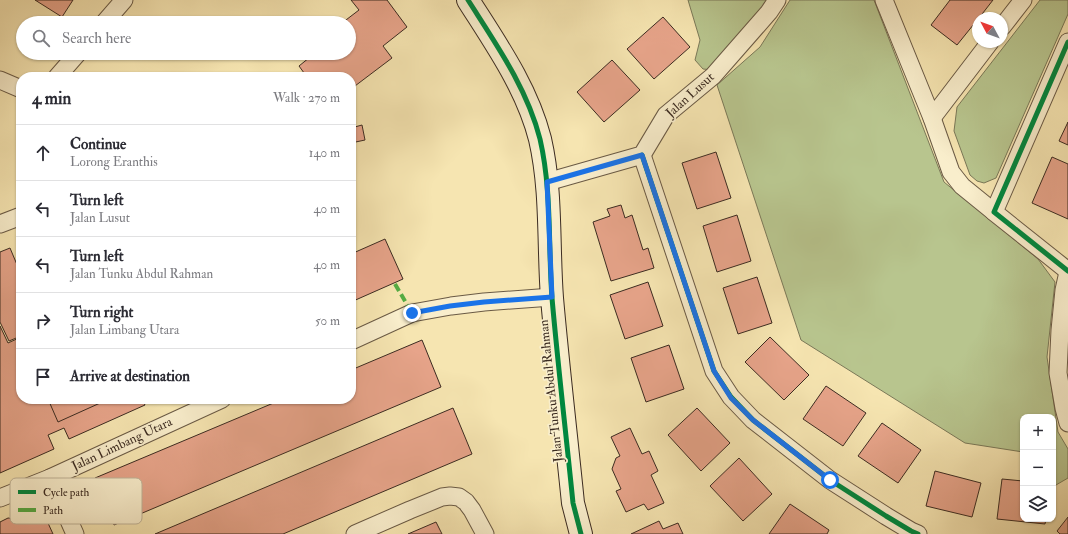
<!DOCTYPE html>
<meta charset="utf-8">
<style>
body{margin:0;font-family:"IM FELL Double Pica",serif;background:#f2f2f3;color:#2b2b33}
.controls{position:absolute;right:12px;bottom:12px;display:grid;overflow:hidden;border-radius:8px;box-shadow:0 1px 3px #0004}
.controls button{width:36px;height:36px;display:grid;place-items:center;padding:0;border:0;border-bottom:1px solid #e1e1e2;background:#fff;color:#2b2b33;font:20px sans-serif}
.compass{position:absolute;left:972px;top:12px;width:36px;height:36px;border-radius:50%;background:#fff;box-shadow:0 1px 3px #0004;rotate:311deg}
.stop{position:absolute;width:12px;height:12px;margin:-9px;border:3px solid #1a73e8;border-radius:50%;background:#fff}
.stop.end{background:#1a73e8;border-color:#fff;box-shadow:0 1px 4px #0008}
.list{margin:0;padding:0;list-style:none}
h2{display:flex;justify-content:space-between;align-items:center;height:52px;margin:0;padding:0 16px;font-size:17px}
h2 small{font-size:13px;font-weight:400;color:#7c7c81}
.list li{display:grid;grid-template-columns:26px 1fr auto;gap:12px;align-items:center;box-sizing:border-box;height:56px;padding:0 16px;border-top:1px solid #e1e1e2}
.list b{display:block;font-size:15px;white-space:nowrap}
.list p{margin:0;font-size:13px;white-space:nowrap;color:#7c7c81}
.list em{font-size:13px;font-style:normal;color:#7c7c81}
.icon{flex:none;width:22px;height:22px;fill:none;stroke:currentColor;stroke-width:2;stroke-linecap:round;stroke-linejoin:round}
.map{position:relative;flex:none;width:1068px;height:534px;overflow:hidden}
.search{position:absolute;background:#fff;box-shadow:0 1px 3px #0004;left:16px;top:16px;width:340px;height:44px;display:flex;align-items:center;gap:10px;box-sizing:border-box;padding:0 14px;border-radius:22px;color:#7c7c81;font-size:15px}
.panel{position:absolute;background:#fff;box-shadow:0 1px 3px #0004;left:16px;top:72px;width:340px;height:332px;border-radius:16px}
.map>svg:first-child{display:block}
.green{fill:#b8c58e;stroke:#7a7858}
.building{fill:#e7a48a;stroke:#3b2b21}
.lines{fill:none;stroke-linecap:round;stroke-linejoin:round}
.street-casing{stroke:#6a5a45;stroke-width:19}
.secondary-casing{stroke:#3b2b21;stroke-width:24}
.street{stroke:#f9eecc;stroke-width:17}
.secondary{stroke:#f9eecc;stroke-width:22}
.quiet{stroke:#55ab43;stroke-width:4;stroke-dasharray:8 4;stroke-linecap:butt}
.cycleway-casing{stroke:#f9eecc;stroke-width:8}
.cycleway{stroke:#00873e;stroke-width:5}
.route{stroke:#1a73e8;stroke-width:5}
.labels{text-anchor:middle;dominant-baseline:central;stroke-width:3.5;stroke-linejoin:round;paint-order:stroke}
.street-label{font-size:13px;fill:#3b2b21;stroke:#f9eecc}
.key{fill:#f9eecc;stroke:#c0b499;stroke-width:1}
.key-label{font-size:11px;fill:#3b2b21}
</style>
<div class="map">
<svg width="1068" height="534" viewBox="0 0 1068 534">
<rect width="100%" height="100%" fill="#f6e5b1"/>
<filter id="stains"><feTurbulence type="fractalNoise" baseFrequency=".005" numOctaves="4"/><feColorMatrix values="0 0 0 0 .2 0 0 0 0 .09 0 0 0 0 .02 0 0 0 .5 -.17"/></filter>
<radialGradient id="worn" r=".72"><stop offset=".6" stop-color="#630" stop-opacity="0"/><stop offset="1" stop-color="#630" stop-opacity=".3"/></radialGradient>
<g class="green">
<path d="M688,0H768L713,70L703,69L695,60L700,40Z"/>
<path d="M790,0H874L944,182L1038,259L1055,282L1047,357L1058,432L1068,449V478L1056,485L1053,482V417H1023V452L965,443L801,340L717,85L760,47Z"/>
<path d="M1040,0H1068V14L996,178L984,183L977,181L970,175L954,131L957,107Z"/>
</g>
<g class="building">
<path d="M35,0H73L62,17Z"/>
<path d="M351,0H387L407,27L383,46L392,58L351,89V77H307L299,66L315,53H349V23H342L359,10Z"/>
<path d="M950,0H993L979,18H978V19L957,45L931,25Z"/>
<path d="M663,17L690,47L654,79L627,49Z"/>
<path d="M612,60L640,90L604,122L577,92Z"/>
<path d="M1068,122V145L1059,141Z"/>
<path d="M362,125L365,140L351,143V128Z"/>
<path d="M716,152L731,198L697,209L682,163Z"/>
<path d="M1052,157L1068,164V219L1032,203Z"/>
<path d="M621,205L625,218L632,215L643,250L648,248L654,268L611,281L593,222L610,216L607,209Z"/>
<path d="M737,215L751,261L717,272L703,226Z"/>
<path d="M385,239L403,279L351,302V254Z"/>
<path d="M10,248L18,267L21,266V336L9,341L0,322V252Z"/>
<path d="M757,277L772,323L738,334L723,288Z"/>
<path d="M648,282L663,326L625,339L610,295Z"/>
<path d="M0,326L8,343L21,337V399H142L145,405L69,439L64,428L48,435L54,449L0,473Z"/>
<path d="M770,337L809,375L784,400L745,362Z"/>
<path d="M422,340L441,387L114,525L95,478L283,399H351V370Z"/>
<path d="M669,345L684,389L646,402L631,358Z"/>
<path d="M826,386L866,413L843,446L803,419Z"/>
<path d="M48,399H109L58,422Z"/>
<path d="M453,408L472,454L283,534H155Z"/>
<path d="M697,408L730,443L701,471L668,435Z"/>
<path d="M882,423L921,450L898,483L858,456Z"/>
<path d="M630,428L642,454L649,451L658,471L651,475L664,503L648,510L644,504L626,512L616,491L621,489L612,469L616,458L620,456L611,437Z"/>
<path d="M739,458L772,494L743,521L710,486Z"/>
<path d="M935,471L981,483L972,517L926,506Z"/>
<path d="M1002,479L1023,481V519H1046L1045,524L997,519Z"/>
<path d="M790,504L829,530L827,534H769Z"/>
<path d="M1068,517V534H1060L1057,531Z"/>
<path d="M8,518L48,523L53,534H0V522Z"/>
<path d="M659,521L663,529L678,523L683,534H631Z"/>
<path d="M436,522L442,534H408Z"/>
</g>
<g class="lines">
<g class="street-casing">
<g id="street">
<path d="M884,0L932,118L990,42"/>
<path d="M104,23L124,0"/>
<path d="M1002,27L1023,0"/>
<path d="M57,77L78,53"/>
<path d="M0,80L21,89"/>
<path d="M932,118L951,172L962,186L994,212"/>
<path d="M642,155L714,371L731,397L753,420L830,480L886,516L911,531L918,534"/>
<path d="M547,182L642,155L666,115L713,76L769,12L777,0"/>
<path d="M0,224L21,216"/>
<path d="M1068,271L994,212L1068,42"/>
<path d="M1068,272L1064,290L1060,330L1058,373L1064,408L1068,423"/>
<path d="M351,341L412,313L451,306L484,302L552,297"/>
<path d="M50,478L75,534"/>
<path d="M0,498L50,478L222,399"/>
<path d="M355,534L410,510L442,497L450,496L459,497L466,502L472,510L485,534"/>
</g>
</g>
<g class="secondary-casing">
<path id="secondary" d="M468,0C496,44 527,88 540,139C552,191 548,245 552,298C558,366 566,434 573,503L581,534"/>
</g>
<use href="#street" class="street"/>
<use href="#secondary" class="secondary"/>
<path class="quiet" d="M395,284L412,313"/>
<g class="cycleway-casing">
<g id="cycleway">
<path d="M468,0C496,44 527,88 540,139C552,191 548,245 552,298C558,366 566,434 573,503L581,534"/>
<path d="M642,155L714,371L731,397L753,420L830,480L886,516L911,531L918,534"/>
<path d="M1068,271L994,212L1068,42"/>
</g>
</g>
<use href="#cycleway" class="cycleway"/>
</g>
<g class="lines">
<path class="route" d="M412,313L450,306L484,302L552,297L547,182L642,155L714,371L731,398L753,420L830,480"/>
</g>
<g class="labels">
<g class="street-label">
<text transform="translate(690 95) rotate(-42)">Jalan Lusut</text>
<text transform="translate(551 391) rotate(-96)">Jalan Tunku Abdul Rahman</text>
<text transform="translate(122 444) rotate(-25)">Jalan Limbang Utara</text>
</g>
</g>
<rect x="10" y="478" width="132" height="46" rx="6" class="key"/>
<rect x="18" y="490" width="18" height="4" fill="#00873e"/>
<rect x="18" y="508" width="18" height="4" fill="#55ab43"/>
<g class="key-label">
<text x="43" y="496">Cycle path</text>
<text x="43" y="514">Path</text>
</g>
<rect width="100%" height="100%" filter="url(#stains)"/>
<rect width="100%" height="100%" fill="url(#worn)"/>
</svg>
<div class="controls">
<button>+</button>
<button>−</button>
<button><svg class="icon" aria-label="layers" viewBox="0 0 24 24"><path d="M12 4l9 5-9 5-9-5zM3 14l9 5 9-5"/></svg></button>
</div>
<svg class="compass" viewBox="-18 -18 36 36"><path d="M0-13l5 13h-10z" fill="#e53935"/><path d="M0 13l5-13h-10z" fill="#7c7c81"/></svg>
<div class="stop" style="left:830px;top:480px"></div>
<div class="stop end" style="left:412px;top:313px"></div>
<div class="search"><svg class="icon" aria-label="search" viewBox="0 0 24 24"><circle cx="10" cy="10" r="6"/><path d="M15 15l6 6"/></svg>Search here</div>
<section class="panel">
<h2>4 min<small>Walk · 270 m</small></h2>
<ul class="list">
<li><svg class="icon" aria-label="ahead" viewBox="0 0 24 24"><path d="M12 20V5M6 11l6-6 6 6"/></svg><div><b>Continue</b><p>Lorong Eranthis</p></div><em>140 m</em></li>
<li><svg class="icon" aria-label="left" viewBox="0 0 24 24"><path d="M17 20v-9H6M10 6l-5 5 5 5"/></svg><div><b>Turn left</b><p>Jalan Lusut</p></div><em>40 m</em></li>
<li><svg class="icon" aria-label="left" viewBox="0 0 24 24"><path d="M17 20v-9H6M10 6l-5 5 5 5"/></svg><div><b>Turn left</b><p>Jalan Tunku Abdul Rahman</p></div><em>40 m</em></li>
<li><svg class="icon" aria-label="right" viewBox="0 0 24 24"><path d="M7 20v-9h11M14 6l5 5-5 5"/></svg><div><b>Turn right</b><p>Jalan Limbang Utara</p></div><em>50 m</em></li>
<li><svg class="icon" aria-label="arrive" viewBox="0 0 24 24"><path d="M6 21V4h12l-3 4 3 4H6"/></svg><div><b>Arrive at destination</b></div></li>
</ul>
</section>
</div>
